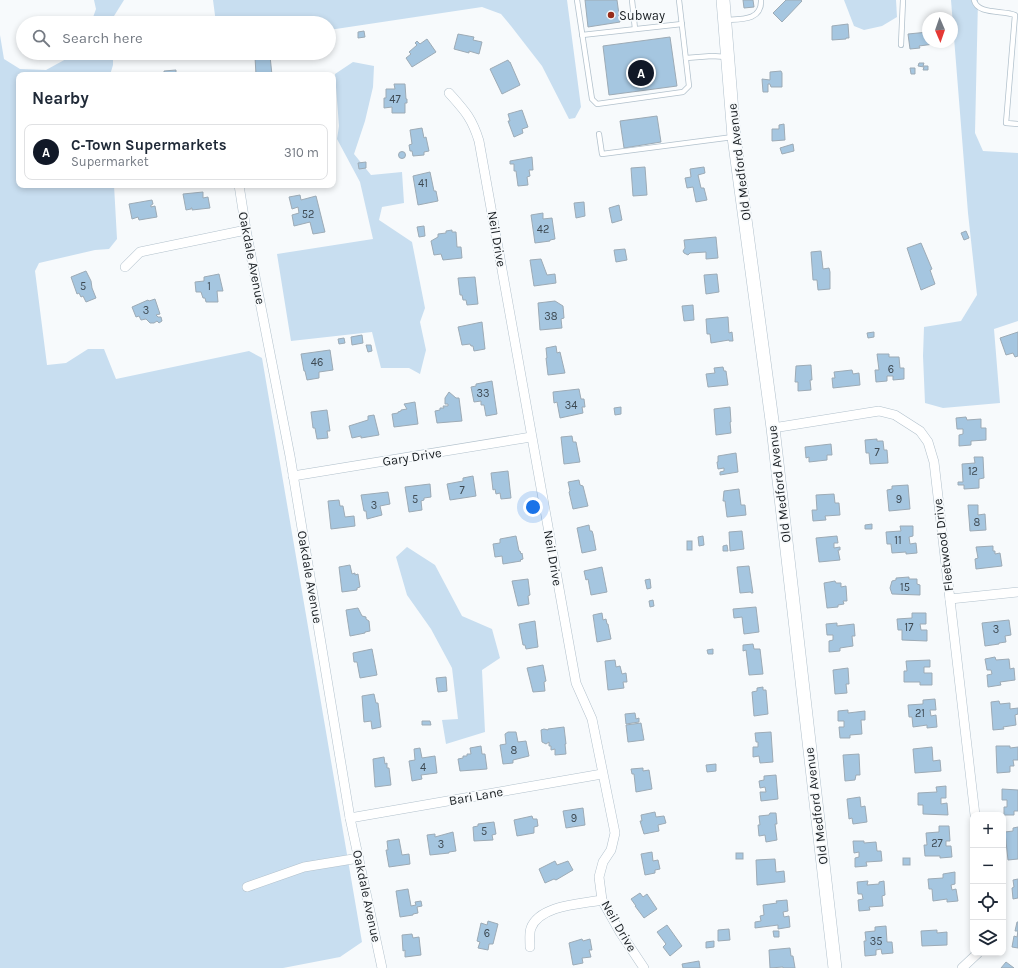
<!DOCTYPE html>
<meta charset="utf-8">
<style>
body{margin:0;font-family:Karla,sans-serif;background:#f2f2f3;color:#1f2937}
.controls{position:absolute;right:12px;bottom:12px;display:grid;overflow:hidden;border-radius:8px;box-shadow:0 2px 6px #0003}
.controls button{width:36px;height:36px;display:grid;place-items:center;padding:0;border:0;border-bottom:1px solid #e0e1e3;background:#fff;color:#1f2937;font:20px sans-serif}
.compass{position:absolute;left:922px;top:12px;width:36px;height:36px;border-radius:50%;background:#fff;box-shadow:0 2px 6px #0003;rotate:178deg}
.you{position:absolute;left:533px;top:507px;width:14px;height:14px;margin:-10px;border:3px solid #fff;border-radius:50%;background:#1a73e8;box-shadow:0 0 0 6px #1a73e833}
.badge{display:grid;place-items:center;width:26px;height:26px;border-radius:50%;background:#111827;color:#fff;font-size:13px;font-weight:700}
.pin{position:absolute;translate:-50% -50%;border:2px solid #fff;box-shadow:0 1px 4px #0006}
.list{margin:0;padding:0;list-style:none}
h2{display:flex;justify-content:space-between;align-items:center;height:52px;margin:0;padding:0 16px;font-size:17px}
h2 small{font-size:13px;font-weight:400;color:#747a83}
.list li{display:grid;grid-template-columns:26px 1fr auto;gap:12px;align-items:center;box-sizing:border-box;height:56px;margin:0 8px 8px;padding:0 8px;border:1px solid #e0e1e3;border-radius:8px}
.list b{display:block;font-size:15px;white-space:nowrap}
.list p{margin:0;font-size:13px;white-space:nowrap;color:#747a83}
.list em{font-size:13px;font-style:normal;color:#747a83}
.icon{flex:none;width:22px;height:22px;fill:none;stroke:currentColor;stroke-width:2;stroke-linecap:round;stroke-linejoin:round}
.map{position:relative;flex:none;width:1018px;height:968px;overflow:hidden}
.search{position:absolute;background:#fff;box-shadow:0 2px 6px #0003;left:16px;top:16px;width:320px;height:44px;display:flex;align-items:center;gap:10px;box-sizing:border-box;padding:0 14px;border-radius:22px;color:#747a83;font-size:15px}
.panel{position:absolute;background:#fff;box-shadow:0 2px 6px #0003;left:16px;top:72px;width:320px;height:116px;border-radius:8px}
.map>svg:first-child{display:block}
.green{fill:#c8def0}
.building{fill:#a5c6e0;stroke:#9dabb6}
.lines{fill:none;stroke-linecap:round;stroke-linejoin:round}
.lane-casing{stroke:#b2c1cc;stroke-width:6}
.street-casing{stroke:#b2c1cc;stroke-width:10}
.secondary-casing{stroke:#b2c1cc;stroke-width:14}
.lane{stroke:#fff;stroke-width:4.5}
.street{stroke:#fff;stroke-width:9}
.secondary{stroke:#fff;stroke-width:13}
.poi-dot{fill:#972d1b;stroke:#f7fafc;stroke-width:1.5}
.labels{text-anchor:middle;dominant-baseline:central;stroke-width:3.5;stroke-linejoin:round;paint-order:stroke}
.number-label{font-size:11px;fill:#3d4952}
.poi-label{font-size:13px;fill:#1a1f23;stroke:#f7fafc;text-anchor:start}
.street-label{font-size:13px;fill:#1a1f23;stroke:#f7fafc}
</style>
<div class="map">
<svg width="1018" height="968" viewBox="0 0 1018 968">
<rect width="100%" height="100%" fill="#f7fafc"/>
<g class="green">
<path d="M94,0H124L114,16V23H91L96,9Z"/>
<path d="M213,0H567L581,107L575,118L569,119L542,66L511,26L501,14L482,7L329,30V23H216Z"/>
<path d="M844,0H896L897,17L882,26L864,30L854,26Z"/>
<path d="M951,0H978L975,133L983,151L1018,153V321L994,329L1000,403L943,408L925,403L923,356L924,327L961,321L977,295L968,213Z"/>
<path d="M0,35L4,59L20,69L46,70L77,53H113V65L110,75H19V185H114L117,239L109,249L95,250L39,263L35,271L47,365L66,363L88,349H104L116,379L249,351L262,358L362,942L340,957L283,968H0Z"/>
<path d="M353,62L374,66L373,87L365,121L354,154L371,175L402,172L404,203L382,207L379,220L412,242L425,308L420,322L426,350L420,374L409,368H381L372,332L291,341L277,254L373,239L360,182L337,139L339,126L335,74Z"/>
<path d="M407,547L435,565L462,616L492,629L500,658L482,670L485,732L446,744L442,720L458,719L452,668L431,629L407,595L396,557Z"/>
</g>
<g class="building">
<path d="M585,0H617L620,22L588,27Z"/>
<path d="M743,0H753L754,7L744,8Z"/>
<path d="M786,0H801L802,1L782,22L773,13Z"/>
<path d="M848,24L849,38H846V39L832,40V26Z"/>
<path d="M364,31L365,37L358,38V32Z"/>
<path d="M928,32V42H934V44L919,46L920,48L910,49L908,34Z"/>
<path d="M458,34L474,37L473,40L482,42L479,54L469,51V53L454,49Z"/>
<path d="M670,37L677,86L609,95L603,46Z"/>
<path d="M427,39L436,52L412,67L406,58L411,54L409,52L417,45L415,43L417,41L420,44Z"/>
<path d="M270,56L272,75H256L255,57Z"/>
<path d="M508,60L509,62H510L520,85L502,94L490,69Z"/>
<path d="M919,63H924L923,66H928V70H923L924,67L918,66Z"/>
<path d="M910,68H915V74H911Z"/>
<path d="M176,70V75H164V71Z"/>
<path d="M781,71L782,73V87H771L770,84H768V92H763L762,79L770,80V72Z"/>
<path d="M394,84H405L406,99H407V103H405V113H392V107L384,108V98H386V89H395Z"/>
<path d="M522,110L528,127L522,129L523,133L514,137L508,121H510L508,114Z"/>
<path d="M657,116L661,142L624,148L620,121Z"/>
<path d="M784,124L785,140L772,141V129H779V125Z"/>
<path d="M422,128L424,138L426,137L429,151L424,152V155L413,156L412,151H410L409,145L412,144L410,130Z"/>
<path d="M793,144L794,151L782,154L780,148Z"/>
<circle cx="402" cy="155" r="3.5"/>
<path d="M532,157L533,170H529L530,176L527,177L528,185L518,186L516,171H514V164H510V161Z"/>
<path d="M366,162V168L359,169L358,163Z"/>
<path d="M645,167L647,195L633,196L631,168Z"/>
<path d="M704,167L705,173L698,175L701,188H704L707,200L696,202L693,187L687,188L685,178L691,177L690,169Z"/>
<path d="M430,172L434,191H436L438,201L418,205L413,176Z"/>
<path d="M203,192V198L208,197L210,208L192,210V208H191V209L186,210L183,194Z"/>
<path d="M300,195L301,200L316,196L325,232L313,234L310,222L294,226L292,215L299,213L298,207L292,209L289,197Z"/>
<path d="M152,200L153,204L151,205V207L155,206L157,217L139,220L138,217L132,219L129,204Z"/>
<path d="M584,202L585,216L576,218L574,203Z"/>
<path d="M619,205L622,220L612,223L609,208Z"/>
<path d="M543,213V219L552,218L555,239L550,240V241L535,243L531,215Z"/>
<path d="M424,226L425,236L419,237L417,227Z"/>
<path d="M452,230V232H456L457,247H461L462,258L443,260L441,254L434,255L431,241L438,237V234L446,233V231Z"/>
<path d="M966,231L969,238L964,240L961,233Z"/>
<path d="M716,237L718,258L706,259V252L690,253L688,255L684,253L683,251L685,248L684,240Z"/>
<path d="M921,243L932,269L930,270L935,284L921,290L907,248Z"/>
<path d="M625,249L627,260L616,262L614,250Z"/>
<path d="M821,251L823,269L829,268L830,272V289L818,290L817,280H813L811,252Z"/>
<path d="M541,259L547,275L555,274L556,283L534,286L530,260Z"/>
<path d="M86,271L91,281L92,288L96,298L86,302L83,296L81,297L79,293L77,294L71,277Z"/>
<path d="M219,274L223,291H217L218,302H206L205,298H203L201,292H196L195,282L204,281V277Z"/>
<path d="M717,274L719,292L706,294L704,275Z"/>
<path d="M475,277L478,304L467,305L466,300H463L462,295H460L458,278Z"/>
<path d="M155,299L160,314L156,315L158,317H161L162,321L159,323L157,321L154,323H150L146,319L141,320L139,316L136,317L132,307L148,300L149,301Z"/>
<path d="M555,301L563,306L564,318L561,319L562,328L540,330L538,303Z"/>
<path d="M693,305L694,320L684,321L682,306Z"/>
<path d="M728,317L729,333L732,332L733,341H729V340L711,343L710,334H707L706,319Z"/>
<path d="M482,322L485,349L474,351L473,346H471L470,344L462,345L458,327Z"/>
<path d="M874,332V337L868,338L867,333Z"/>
<path d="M1018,332V356L1015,357L1013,353L1006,355L1000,338Z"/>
<path d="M362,335L363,343L352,345L351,337Z"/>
<path d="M344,338L345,343L339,344L338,339Z"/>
<path d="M366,345H371L372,351L368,352Z"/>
<path d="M556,346L557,353L560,352L565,373L548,375L546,358H547L546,348Z"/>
<path d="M330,350L333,370L319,372V378L307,380L305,371H304L301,354Z"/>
<path d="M877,354H889V357H899L900,368H904V379L893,380V376H887V381L876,382L875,370H879Z"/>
<path d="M811,365L812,380H810L811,390L798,391V382H795L796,366Z"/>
<path d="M723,367L724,371H726L728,385L708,387L706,374L715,373L714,368Z"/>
<path d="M852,370L853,374L859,373L860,385L833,388L832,378H835L834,372Z"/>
<path d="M492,381L497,414L486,416L484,405H481V401L474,402L471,387L476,386V384Z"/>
<path d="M579,389L581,399H584L585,407H582L583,413L560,418L557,402L554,403L553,392Z"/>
<path d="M449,392L456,398H459L462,421L437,423L435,411L440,410V408H444L443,406H448V404H445V398Z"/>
<path d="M415,402L418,424L394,427L392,414L398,413V412L401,411V410L407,409L404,404Z"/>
<path d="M621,407V414L615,415L614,408Z"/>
<path d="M730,407L731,422H730L731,433L716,435L714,409Z"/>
<path d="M327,410L330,431H327L328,438L317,439L315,428H313L311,412Z"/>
<path d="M374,415L379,435L361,438V436L352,438L349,426L368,420V416Z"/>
<path d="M966,417L967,420L981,419V428H986V440L971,441V445L959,446V435L963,434V429H957L956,418Z"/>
<path d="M572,436L573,442H576L580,462L564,464L561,437Z"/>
<path d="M877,439V441H883L884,450H887L888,463L870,464L869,453H866L865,440Z"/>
<path d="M831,444L832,455H827V460L809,462V457L806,458L805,447Z"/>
<path d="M736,453L738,472L720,475V472L724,471V468L718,469L717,462H718V456Z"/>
<path d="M974,457H983L984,478L979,479V488L964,489V485H958V482H963L962,464L975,463Z"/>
<path d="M508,471L511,498L501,499L500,493L496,494L495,489L493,490L491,473Z"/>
<path d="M473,476L476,496L450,500L447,484L463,481V478Z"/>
<path d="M579,480L580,485L583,486L588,506L573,509L569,492L570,491L568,482Z"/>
<path d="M430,484L431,497L424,498V500L421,501L422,510L409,512L405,487Z"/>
<path d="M908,485L910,509L889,511L887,490L892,489V486Z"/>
<path d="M739,489L741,505H745L746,515L727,517L725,501H723L724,491Z"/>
<path d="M388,492L390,504L380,506L382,515L367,519L366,511H364L361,495Z"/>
<path d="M834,494L835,503H839L840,515L825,516L826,520L813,521L812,510H817L816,495Z"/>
<path d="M339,500L340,506H343L345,517L354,516L355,526L331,529L328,501Z"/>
<path d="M968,505H978V515L985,514L986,530L970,531Z"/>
<path d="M872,524V529H865V525Z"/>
<path d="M589,525L590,531H592L593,534L596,550L582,553L577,528Z"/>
<path d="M900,526H913V536L909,537L910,544L916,543L917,553L906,554V552L892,553L891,544H887L886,532L901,531Z"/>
<path d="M742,531L744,549L730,551L729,532Z"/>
<path d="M516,536L519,551H520L521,554L522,553L523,559L520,560L521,561L503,564L502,556L495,557L493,544L500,543V539Z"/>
<path d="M703,536L704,545L699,546L698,537Z"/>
<path d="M837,536L838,543H834V548L840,547V550H838L840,560L819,562L816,538Z"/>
<rect x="687" y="541" width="5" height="9"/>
<path d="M727,545L728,551H723V546Z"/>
<path d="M993,546V551H995V554L1000,553L1002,566L976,569L975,559L978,558L976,547Z"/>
<path d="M350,565L352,574L355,573V575L358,574L360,587L357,588V590L342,592L339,567Z"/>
<path d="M749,566L753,593H751V592L740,593L737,567Z"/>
<path d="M602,567L607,592L591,595L588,579L586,580L584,571Z"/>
<path d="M909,577V579H917V584L920,585V595L892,594L890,588L892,581L896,580V578Z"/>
<path d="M528,579L530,595L528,596L529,604L518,606L512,581Z"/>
<path d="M650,579L651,588L647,589L645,580Z"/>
<path d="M835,581L836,583H841V587L846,586L847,601H843L844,604L838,605V607L827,608L824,583Z"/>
<path d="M653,600L654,606L650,607L649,601Z"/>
<path d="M756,607L759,632L744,634L742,617L734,618L733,609Z"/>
<path d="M358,608L362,616L366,617V619L369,621L370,631L365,632V633L350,636L346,610Z"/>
<path d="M602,613L603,620L606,619L607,624H608L611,639L597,642L593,615Z"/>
<path d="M912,613H926V624H920L921,630H927V641L902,640V630H898L897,619L912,618Z"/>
<path d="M1009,620L1011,635L1005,636L1006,642L999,643V644L985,646L982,623Z"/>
<path d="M535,621L538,647L526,649L525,645H523L519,624Z"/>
<path d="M837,623V626L854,624L855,636H852L853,646L840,648V651L829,652V641L833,640V635H827L826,624Z"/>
<path d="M753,644L754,649H760L763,674L749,675L746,650L743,651V645Z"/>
<path d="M372,649L377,675L360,678L357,662H354L353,653Z"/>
<path d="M713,649V654H708L707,650Z"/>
<path d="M995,657L996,660L1009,659L1010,669L1014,668L1015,680L1000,682L1001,685L988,687L987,675L992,674L991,670H987L985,659Z"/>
<path d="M615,660L616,667L620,666L622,674L626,673L627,682H623L624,688L608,690L605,661Z"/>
<path d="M930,660V667H924V673H932V685H920V682H904V671H907L906,661Z"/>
<path d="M543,665L546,681L544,682L545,691L533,692L527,668Z"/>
<path d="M848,668L849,684H846L847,693L835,694L833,670Z"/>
<path d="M446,677L447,691L438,692L436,678Z"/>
<path d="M763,687V690H766L768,714L754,716L752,692L757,691V688Z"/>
<path d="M374,694L376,703H378L381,727L372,729L371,721L364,722L362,696Z"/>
<path d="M935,699L936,710H930L931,716L936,715L937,727L927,728V725L913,727L912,717H909L908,705L923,704V700Z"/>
<path d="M999,701L1000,704L1010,703V709L1018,708V714L1015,715L1016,725L1003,727L1004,729L993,730L991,702Z"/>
<path d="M848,710V713L865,711V720H861L862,734L850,735V738H840L839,727H844V721H838V711Z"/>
<path d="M635,713L636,719L639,718V722L626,724L625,714Z"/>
<path d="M422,721H430L431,725H422Z"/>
<path d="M641,723L644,740L628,742L626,725Z"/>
<path d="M564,727L566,744H565L566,754L555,755V749L551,750V746H549V742L546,744L542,742L541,730L544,729L548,730V729Z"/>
<path d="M508,732H516L518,742L526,741L529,756L513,760V763L503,764L500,745L506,744L505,734Z"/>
<path d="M771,732L773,762L760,763L759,756L753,757V747H758V742H756L755,733Z"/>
<path d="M481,746L482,754H485L487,769L460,771L458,759L463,758V756H467V754H471L470,748Z"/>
<path d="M996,746H1010V748L1018,747V760H1013L1014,766H1010V772L997,773Z"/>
<path d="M932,747L933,761L940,760L941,771L915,773L913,749Z"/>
<path d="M420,748L422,758L435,756L437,773L421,775L422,779L412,781L409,761L415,760L414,749Z"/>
<path d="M859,754L860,775H856L855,780L845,781L843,755Z"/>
<path d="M384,757L385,764L387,763V768H389L391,785L375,787L373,759Z"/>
<path d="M716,764V771L707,772L706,765Z"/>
<path d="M643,768V771L649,770L652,789L636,792L634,774H632L631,769Z"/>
<path d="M776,775L778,799L761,801L760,792H766L765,787L760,788L759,781L764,780V776Z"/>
<path d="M946,786V798H941V804L947,803L948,815L923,814V805H918V793L937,792L936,787Z"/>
<path d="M1002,789L1018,790V811H1014V815H1004V807H1007V800H1002Z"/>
<path d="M860,797L861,807L865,806L867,822L853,824L852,818L849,819L847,799Z"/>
<path d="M583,808L585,825L566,828L563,811Z"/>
<path d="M655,812L656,817L664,816L666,823L658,825L659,831L644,834L640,821H642L641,815Z"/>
<path d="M770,813H776L777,824H775L777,840L766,842L765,835L759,836L758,825H760L759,816L769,815Z"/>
<path d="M532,816L533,819H537L538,826L534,827V833L517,836L514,820Z"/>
<path d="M494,822L496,834L492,835L493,840L474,841L473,827L478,826V824Z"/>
<path d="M939,826H949L950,841H946V846H951L952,857L940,858V856H925L924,845H927L926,833L939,832Z"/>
<path d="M1018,827V859L1008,860L1005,832L1013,831V828Z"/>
<path d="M453,832L456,851L449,852V853L430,855L427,835L435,834V837Z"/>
<path d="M399,839L402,855L409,854L410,864L389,867L386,850H388L387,841Z"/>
<path d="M853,841H864V843L876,842L877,851H881L882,861L866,862L867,866L855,867V858L859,857V852L854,853Z"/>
<path d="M652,852L653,861L658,860L660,869L655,870V873L645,875L641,854Z"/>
<rect x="736" y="853" width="7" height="6"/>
<rect x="903" y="858" width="7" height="7"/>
<path d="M775,859L776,872L784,871L785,882L757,885L756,860Z"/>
<path d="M555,861L557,865L568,861L573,870L556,880L554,879L545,883L539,869Z"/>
<path d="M955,872V884L951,885L952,890L956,889L958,901L947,902V899L933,901L932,889H929L928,879L943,878V874Z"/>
<path d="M1018,879V898L1013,899L1012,888L1014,887L1013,880Z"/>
<path d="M868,881L867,885L879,884V882L884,881L885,895L882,896L883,906L869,907L870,910L859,911L858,900L863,899L862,894H858L857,882Z"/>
<path d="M408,889L411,906L416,905L415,902L421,901L422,906L417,907L418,913L413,914V915L400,917L396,891Z"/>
<path d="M640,893L643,897L647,894L657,909L644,918L635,906H636L631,899Z"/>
<path d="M787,900L788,911L783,912L784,917L789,916L790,927L778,929V925L755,928V922L761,921L760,916L764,915L763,905L777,903L776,901Z"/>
<path d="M488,921L498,924L493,944H489L488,950L478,948L480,942L477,941L481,923L487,925Z"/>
<path d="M1017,922H1018V948L1012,947L1014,936L1017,937L1018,931H1015Z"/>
<path d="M667,925L682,946L670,956L663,947L666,944L657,932Z"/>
<path d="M886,926L887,942H892L893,953L882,954L881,949L876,950V955L865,956L864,941H866L865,932L875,931V927Z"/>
<path d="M729,929L730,940L718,941V930Z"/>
<path d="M937,930V933L947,932V945L922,946L921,931Z"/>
<path d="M773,931H779V937H774Z"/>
<path d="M412,934L413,938L419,937L421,955L405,957V950L403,951L402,935Z"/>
<path d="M582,939L583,941L590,939L592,950H589L591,957L582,958L583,963L573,965L569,943Z"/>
<path d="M714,941V947L706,948V942Z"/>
<path d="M790,948L791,956H793L795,968H783V967L770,968L769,950Z"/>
<path d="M699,961L700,968H683L682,964Z"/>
<path d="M1006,962L1014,968H1001Z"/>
</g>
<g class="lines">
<g class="lane-casing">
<g id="lane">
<path d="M577,0L592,99L597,104L683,92L689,86L679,0"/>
<path d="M632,0L635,29"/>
<path d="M974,0C977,15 1004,10 1015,15L1006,123L1018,124"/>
<path d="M725,20C741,19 762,21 761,0"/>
<path d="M582,35L682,24"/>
<path d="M901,45L903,0"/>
<path d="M686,58L712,56L727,57"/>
<path d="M599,134L602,154L733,137"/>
</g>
</g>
<g class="street-casing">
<g id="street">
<path d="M449,93C465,111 472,118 479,141L572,661L576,683L592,719L615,833L611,850L603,862L599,877L602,900L620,932L644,968"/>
<path d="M239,185L246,230L290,456L350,818L382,968"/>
<path d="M125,267L140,252L246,230"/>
<path d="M773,428L879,411L895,415L920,431L928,442L934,462L975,815"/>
<path d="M293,476L531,437"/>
<path d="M950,599L1018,592"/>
<path d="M350,818L602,774"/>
<path d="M247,887L304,867L359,858"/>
<path d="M530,947C530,941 529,933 531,928C540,905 581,904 602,900"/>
<path d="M962,968L978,953"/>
</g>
</g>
<g class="secondary-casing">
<path id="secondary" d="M723,0L734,137L773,428L835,968"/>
</g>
<use href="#lane" class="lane"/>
<use href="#street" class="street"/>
<use href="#secondary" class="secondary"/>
</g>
<circle class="poi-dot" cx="611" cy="15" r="4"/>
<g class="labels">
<g class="number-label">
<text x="395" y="99">47</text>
<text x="423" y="183">41</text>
<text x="308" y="214">52</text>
<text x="543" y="229">42</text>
<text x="83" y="286">5</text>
<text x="209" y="286">1</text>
<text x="146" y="310">3</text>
<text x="551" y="316">38</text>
<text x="317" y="362">46</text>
<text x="891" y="369">6</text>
<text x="483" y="393">33</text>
<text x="571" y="405">34</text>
<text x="877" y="452">7</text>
<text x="973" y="471">12</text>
<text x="462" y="490">7</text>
<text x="415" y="499">5</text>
<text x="899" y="499">9</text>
<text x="374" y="505">3</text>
<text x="977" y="522">8</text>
<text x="898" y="540">11</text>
<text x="905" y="587">15</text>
<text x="909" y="627">17</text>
<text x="996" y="629">3</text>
<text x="920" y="713">21</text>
<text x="514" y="750">8</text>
<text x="423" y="767">4</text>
<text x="574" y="818">9</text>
<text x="484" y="831">5</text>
<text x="937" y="843">27</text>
<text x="441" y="844">3</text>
<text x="487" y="933">6</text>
<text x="876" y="941">35</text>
</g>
<g class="poi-label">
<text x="619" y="15">Subway</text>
</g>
<g class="street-label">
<text transform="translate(739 162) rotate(-97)">Old Medford Avenue</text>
<text transform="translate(497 239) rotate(80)">Neil Drive</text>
<text transform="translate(252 258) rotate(79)">Oakdale Avenue</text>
<text transform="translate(412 457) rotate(-9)">Gary Drive</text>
<text transform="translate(779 484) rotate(-97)">Old Medford Avenue</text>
<text transform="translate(943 545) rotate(-97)">Fleetwood Drive</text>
<text transform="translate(553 558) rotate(80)">Neil Drive</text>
<text transform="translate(310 577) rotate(80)">Oakdale Avenue</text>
<text transform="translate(476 796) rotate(-10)">Bari Lane</text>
<text transform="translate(816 806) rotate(-97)">Old Medford Avenue</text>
<text transform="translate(367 896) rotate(78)">Oakdale Avenue</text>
<text transform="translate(619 926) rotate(60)">Neil Drive</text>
</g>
</g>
</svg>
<div class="controls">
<button>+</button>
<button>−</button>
<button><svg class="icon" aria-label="locate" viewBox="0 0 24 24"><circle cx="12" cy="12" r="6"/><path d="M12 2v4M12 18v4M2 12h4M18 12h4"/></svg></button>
<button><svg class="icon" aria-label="layers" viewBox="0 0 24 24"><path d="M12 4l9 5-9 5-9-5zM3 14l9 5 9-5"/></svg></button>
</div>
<svg class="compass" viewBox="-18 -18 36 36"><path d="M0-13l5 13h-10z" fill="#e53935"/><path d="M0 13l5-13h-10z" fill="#747a83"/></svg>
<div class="you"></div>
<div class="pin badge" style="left:641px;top:73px">A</div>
<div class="search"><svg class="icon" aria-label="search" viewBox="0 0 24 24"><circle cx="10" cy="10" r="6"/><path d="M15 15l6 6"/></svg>Search here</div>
<section class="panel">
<h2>Nearby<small></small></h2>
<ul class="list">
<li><span class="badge">A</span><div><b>C‑Town Supermarkets</b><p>Supermarket</p></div><em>310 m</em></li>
</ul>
</section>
</div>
